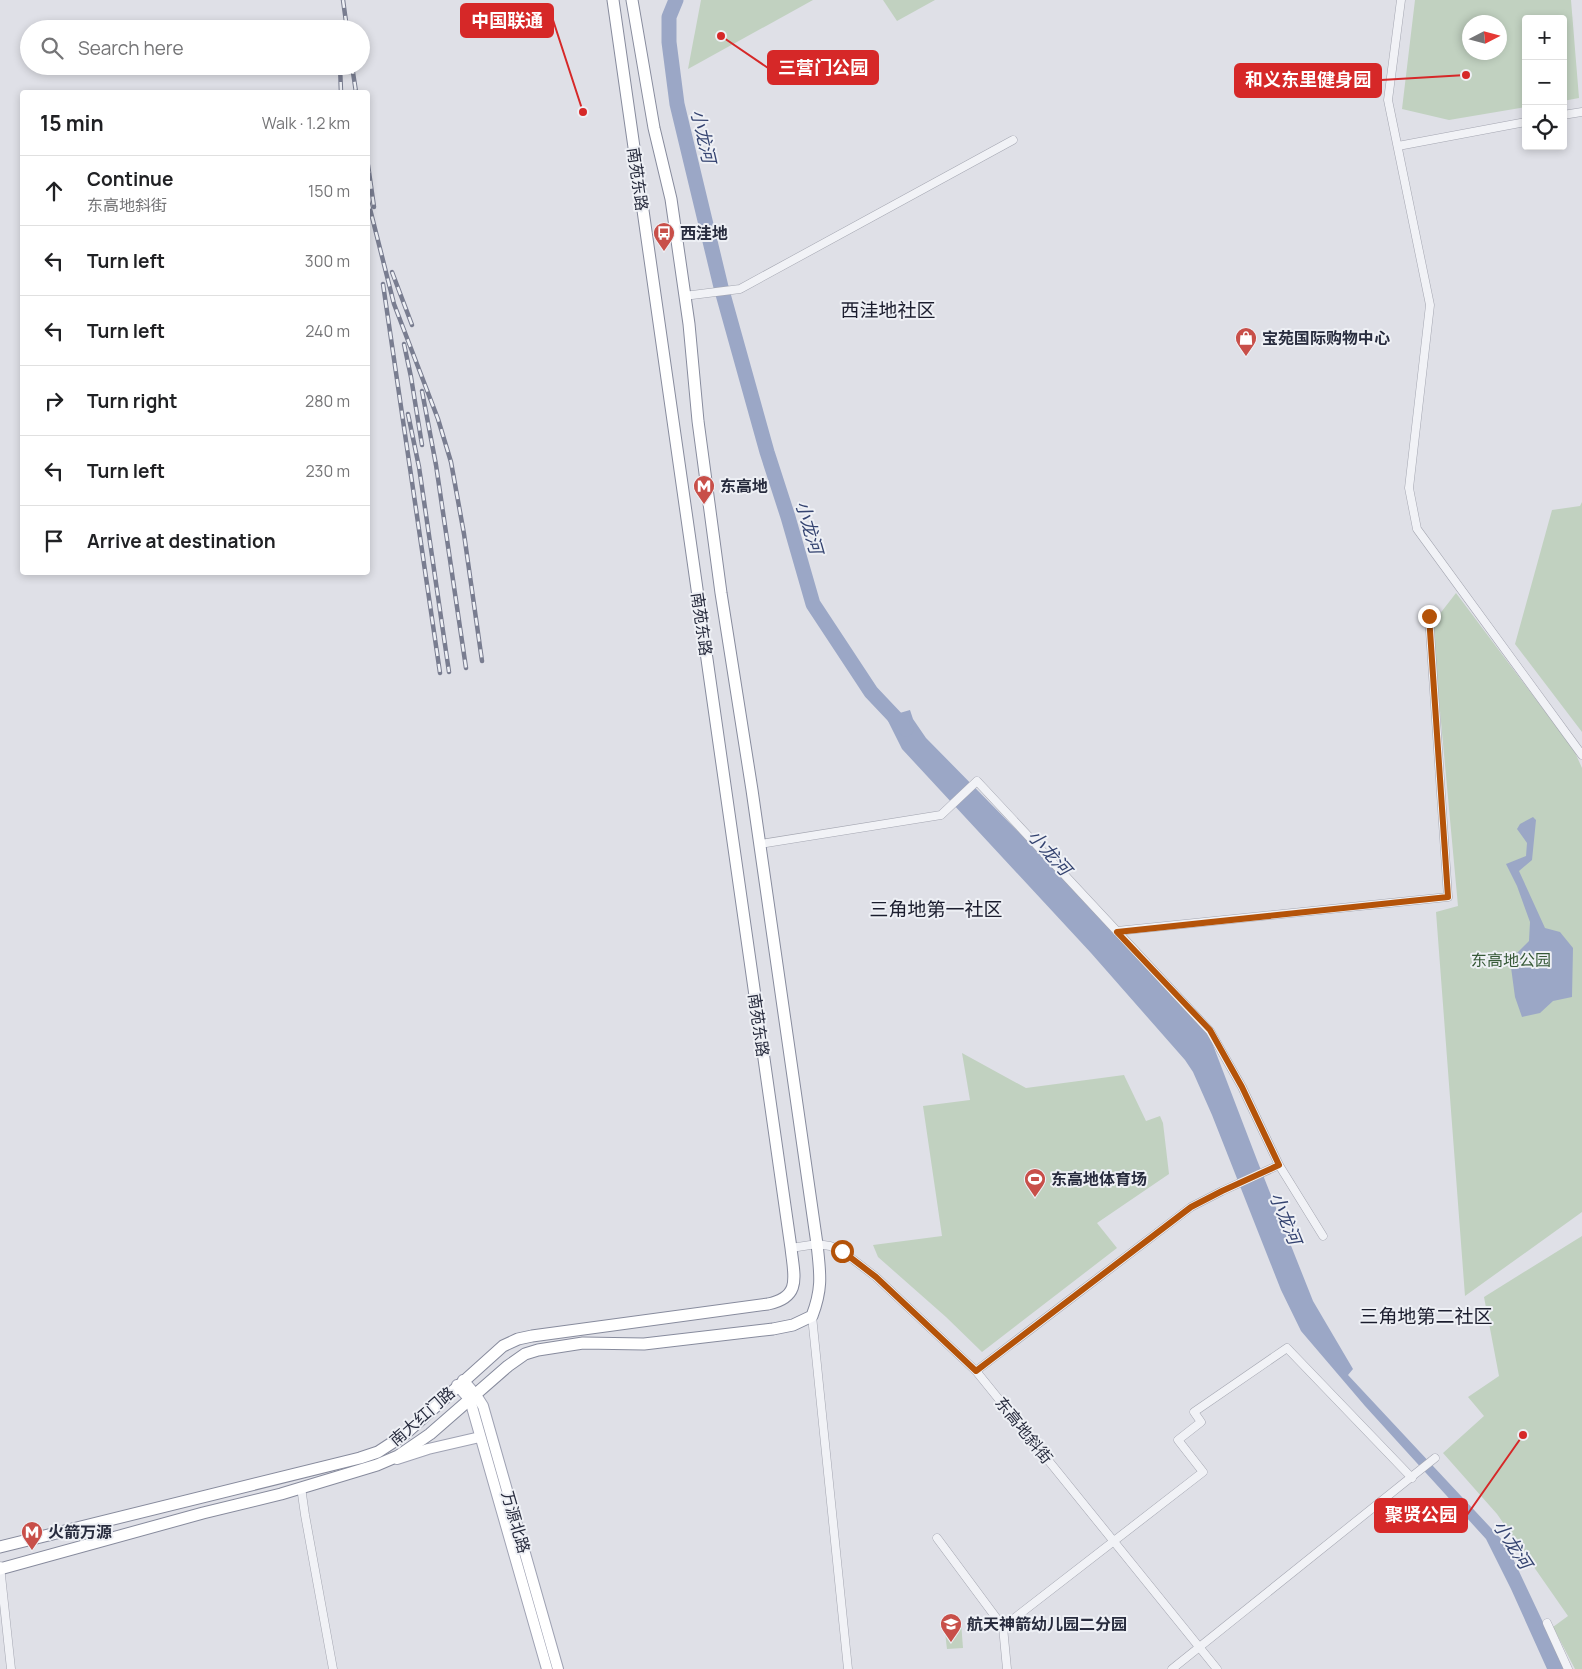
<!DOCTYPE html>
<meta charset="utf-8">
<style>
body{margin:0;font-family:Manrope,"Noto Sans SC",sans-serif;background:#f6f6f6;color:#202124}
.controls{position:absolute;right:15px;top:15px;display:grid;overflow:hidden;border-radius:5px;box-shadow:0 2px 8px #0003}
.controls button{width:45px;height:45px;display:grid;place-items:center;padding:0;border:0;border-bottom:1px solid #e0e0e0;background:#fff;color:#202124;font:25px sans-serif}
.compass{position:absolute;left:1462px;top:15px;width:45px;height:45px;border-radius:50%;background:#fff;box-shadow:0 2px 8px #0003;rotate:84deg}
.stop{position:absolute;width:15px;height:15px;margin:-11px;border:4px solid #b45309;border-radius:50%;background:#fff}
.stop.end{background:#b45309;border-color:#fff;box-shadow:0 1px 5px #0008}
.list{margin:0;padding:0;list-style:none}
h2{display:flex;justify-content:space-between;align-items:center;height:65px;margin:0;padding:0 20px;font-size:21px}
h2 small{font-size:16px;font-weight:400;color:#757577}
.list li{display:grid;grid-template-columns:32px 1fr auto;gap:15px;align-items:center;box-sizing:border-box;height:70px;padding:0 20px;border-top:1px solid #e0e0e0}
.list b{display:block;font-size:19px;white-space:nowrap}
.list p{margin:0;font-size:16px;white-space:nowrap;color:#757577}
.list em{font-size:16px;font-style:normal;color:#757577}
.icon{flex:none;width:28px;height:28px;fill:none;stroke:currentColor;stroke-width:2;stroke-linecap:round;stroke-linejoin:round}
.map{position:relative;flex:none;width:1582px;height:1669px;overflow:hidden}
.search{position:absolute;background:#fff;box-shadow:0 2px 8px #0003;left:20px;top:20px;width:350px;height:55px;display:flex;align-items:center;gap:12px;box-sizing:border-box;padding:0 18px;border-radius:28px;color:#757577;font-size:19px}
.panel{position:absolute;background:#fff;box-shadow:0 2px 8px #0003;left:20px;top:90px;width:350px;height:485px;border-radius:5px}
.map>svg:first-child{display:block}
.green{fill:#c1d1c0;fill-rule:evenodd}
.water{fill:#9ba7c6}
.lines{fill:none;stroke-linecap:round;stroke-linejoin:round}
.river{stroke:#9ba7c6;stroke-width:15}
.minor-casing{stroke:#a4a6b1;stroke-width:9}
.major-casing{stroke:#9fa2b3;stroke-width:12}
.highway-casing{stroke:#878b9d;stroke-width:13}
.minor{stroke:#f1f2f6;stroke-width:8}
.major{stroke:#fff;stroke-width:10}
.highway{stroke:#fff;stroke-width:11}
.rail-casing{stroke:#797d90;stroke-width:4.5}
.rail{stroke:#eef0f5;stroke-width:2.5;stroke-dasharray:8;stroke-linecap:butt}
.route{stroke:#b45309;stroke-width:6}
.labels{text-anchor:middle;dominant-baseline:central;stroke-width:4;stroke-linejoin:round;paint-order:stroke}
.street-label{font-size:16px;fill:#282c3e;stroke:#eef0f5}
.poi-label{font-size:16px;font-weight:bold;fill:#282c3e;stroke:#eef0f5;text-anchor:start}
.park-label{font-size:16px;fill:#365937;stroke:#eef0f5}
.water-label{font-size:18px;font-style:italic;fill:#344370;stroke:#eef0f5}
.quarter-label{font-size:19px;fill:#1b1d2e;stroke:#eef0f5}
.leader{fill:none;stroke:#d62828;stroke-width:2}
.callout-dot{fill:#d62828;stroke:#eef0f5;stroke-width:2}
.callout{fill:#d62828;stroke:#d62828;stroke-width:2}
.callout-label{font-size:18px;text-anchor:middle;font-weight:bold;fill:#fff}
</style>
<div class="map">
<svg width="1582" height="1669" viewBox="0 0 1582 1669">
<rect width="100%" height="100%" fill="#dfe0e7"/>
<g class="green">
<path d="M701,0H813L688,69Z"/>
<path d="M883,0H935L897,21Z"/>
<path d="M1415,0H1571L1579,98L1563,101V19H1526V107L1449,120L1402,109ZM1470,22H1500V52H1470Z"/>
<path d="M1582,502V732L1515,644L1552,510L1580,506Z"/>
<path d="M1456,593L1574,750L1582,768V1212L1465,1296L1436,912L1458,906L1432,624Z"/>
<path d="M962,1053L1026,1088L1124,1075L1146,1121L1160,1116L1163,1123L1169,1174L1097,1223L1117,1248L982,1352L946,1317L878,1257L873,1245L942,1236L923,1106L970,1100Z"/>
<path d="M1582,1236V1669H1575L1553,1627L1568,1616L1497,1514L1443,1453L1484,1416L1468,1397L1499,1376L1484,1297Z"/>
<path d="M961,1622L963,1648L947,1649L944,1624Z"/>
</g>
<g class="water">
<path d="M910,710L913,719L926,738L1059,873L1208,1032L1257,1160L1313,1301L1353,1369L1348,1375L1504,1542L1508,1548L1565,1669H1547L1511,1589L1486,1539L1365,1406L1301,1331L1281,1290L1212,1115L1193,1072L1185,1060L1091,953L902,749L886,717Z"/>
<path d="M1533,817L1536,820L1532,860L1519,871L1545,928L1560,932L1573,948L1572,997L1553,1001L1540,1013L1522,1017L1515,997L1510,960L1529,941L1530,922L1517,886L1506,864L1526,856L1527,843L1517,829L1520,824Z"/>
</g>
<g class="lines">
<path class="river" d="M676,0L669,17V42L677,104L721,287L767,452L788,517L813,604L871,692L906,729"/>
<g class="minor-casing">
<g id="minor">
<path d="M1401,0L1388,100L1430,305L1409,488L1417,529L1582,755"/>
<path d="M1563,115L1582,112"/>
<path d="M1398,146L1526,122"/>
<path d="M684,296L740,289L1013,140"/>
<path d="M760,844L941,815L977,781L1210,1031L1242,1087L1279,1165L1323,1236"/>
<path d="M1117,931L1448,897L1429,616"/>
<path d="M791,1248L817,1244L830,1246L842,1251L876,1277L976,1371L1217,1669"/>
<path d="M812,1316L848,1669"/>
<path d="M976,1371L1191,1207L1222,1191L1279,1165"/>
<path d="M301,1487L305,1515L333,1669"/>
<path d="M937,1538L1003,1627L1007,1669"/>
<path d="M0,1566L11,1669"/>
<path d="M1547,1623L1568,1669"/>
<path d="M1003,1627L1203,1472L1178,1440L1201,1422L1194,1412L1287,1348L1412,1478"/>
<path d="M1172,1669L1435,1458"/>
</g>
</g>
<g class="major-casing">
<g id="major">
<path d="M463,1380L476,1395L483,1406L558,1669"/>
<path d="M457,1385L470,1400L547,1669"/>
<path d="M397,1459L428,1449L480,1437"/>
</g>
</g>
<g class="highway-casing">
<g id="highway">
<path d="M0,1547L360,1458L378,1452L404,1435L503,1346L518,1339L532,1336L768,1304C802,1297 794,1276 791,1248L613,0"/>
<path d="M0,1569L203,1513L281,1494L377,1465L398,1456L430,1434L508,1366L525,1354L538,1350L583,1343L644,1344L773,1329L793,1325L812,1316C823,1287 820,1273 817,1244L752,790L721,593L698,421L689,324L671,199L654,128L632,0"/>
</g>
</g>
<use href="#minor" class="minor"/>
<use href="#major" class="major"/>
<use href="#highway" class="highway"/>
<g class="rail-casing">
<g id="rail">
<path d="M343,0L347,29"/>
<path d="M340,66L341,92"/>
<path d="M352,66L356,92"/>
<path d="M368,165L374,207"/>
<path d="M368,201L394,304L438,419L451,462L464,534L482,661"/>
<path d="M392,272L412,325"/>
<path d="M383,284L440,673"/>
<path d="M404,344L411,377L422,445"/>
<path d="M422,391L436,465L466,668"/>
<path d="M408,414L419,467L449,672"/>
</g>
</g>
<use href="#rail" class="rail"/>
</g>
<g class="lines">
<path class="route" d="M842,1251L876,1277L976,1371L1191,1207L1222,1191L1279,1165L1242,1087L1210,1030L1117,932L1448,897L1429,616"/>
</g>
<defs>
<g id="bus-pin" transform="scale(1.125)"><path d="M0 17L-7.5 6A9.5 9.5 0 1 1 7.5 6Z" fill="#c84f49" stroke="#eef0f5"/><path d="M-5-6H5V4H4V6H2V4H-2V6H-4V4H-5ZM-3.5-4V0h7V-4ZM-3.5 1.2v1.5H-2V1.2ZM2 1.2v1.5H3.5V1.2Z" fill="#fff"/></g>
<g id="shop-pin" transform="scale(1.125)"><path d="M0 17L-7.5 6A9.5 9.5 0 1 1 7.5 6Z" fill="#c84f49" stroke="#eef0f5"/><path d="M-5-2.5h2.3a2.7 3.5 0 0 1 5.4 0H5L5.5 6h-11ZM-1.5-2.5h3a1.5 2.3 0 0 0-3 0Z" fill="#fff"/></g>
<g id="metro-pin" transform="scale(1.125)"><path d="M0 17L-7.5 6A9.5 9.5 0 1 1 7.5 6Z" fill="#c84f49" stroke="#eef0f5"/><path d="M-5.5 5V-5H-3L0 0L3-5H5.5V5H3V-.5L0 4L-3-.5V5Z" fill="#fff"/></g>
<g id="stadium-pin" transform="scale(1.125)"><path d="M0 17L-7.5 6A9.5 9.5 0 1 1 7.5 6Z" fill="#c84f49" stroke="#eef0f5"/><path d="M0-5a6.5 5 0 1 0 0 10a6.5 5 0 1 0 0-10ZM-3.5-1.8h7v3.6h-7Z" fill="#fff"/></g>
<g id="school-pin" transform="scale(1.125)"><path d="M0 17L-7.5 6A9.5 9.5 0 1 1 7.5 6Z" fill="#c84f49" stroke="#eef0f5"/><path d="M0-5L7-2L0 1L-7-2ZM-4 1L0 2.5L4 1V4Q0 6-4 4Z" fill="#fff"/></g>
</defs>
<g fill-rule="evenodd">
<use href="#bus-pin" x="664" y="233"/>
<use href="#shop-pin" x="1246" y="338"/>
<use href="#metro-pin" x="704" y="486"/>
<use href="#stadium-pin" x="1035" y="1179"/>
<use href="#metro-pin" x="32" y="1532"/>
<use href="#school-pin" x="951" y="1624"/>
</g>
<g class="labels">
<g class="street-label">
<text transform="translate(638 179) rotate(82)">南苑东路</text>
<text transform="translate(702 624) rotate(82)">南苑东路</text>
<text transform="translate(759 1025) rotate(82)">南苑东路</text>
<text transform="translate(422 1416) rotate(-41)">南大红门路</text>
<text transform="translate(1024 1430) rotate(51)">东高地斜街</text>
<text transform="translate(516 1522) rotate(74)">万源北路</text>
</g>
<g class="poi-label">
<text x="680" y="233">西洼地</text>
<text x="1262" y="338">宝苑国际购物中心</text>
<text x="720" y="486">东高地</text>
<text x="1051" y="1179">东高地体育场</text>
<text x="48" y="1532">火箭万源</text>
<text x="967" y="1624">航天神箭幼儿园二分园</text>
</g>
<g class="park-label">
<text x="1511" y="960">东高地公园</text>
</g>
<g class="water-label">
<text transform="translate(704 136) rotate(77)">小龙河</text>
<text transform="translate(810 527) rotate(74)">小龙河</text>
<text transform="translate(1050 852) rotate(48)">小龙河</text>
<text transform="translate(1286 1218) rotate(68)">小龙河</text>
<text transform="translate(1513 1544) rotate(57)">小龙河</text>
</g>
<g class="quarter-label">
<text x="888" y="310">西洼地社区</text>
<text x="936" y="909">三角地第一社区</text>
<text x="1426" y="1316">三角地第二社区</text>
</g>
</g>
<path class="leader" d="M583 112L553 20M721 36L768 68M1466 75L1381 80M1523 1435L1467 1515"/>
<g class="callout-dot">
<circle cx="583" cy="112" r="5"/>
<circle cx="721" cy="36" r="5"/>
<circle cx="1466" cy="75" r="5"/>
<circle cx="1523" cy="1435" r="5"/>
</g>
<g class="callout">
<rect x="461" y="4" width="92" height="33" rx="5"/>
<rect x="768" y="51" width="110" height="33" rx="5"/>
<rect x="1235" y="64" width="146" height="33" rx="5"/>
<rect x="1375" y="1499" width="92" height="33" rx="5"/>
</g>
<g class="callout-label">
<text x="507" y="27">中国联通</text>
<text x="823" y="74">三营门公园</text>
<text x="1308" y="86">和义东里健身园</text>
<text x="1421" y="1521">聚贤公园</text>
</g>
</svg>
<div class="controls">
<button>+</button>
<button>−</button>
<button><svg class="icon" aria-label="locate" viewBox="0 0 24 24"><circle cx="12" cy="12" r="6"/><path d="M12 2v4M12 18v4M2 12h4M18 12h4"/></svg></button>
</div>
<svg class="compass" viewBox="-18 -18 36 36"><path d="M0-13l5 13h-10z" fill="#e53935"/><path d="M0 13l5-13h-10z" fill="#757577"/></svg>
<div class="stop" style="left:842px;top:1251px"></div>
<div class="stop end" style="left:1429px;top:616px"></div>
<div class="search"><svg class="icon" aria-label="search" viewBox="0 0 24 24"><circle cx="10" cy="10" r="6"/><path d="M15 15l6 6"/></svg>Search here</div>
<section class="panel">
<h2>15 min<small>Walk · 1.2 km</small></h2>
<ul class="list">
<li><svg class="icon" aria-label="ahead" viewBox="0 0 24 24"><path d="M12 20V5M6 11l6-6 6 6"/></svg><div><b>Continue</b><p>东高地斜街</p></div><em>150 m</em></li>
<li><svg class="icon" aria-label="left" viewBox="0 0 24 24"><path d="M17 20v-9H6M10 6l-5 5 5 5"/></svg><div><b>Turn left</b></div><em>300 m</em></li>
<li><svg class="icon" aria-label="left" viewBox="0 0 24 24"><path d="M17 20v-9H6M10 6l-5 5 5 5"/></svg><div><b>Turn left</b></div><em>240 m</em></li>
<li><svg class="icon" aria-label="right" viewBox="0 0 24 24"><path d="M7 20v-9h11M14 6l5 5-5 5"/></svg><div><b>Turn right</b></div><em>280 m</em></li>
<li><svg class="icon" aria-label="left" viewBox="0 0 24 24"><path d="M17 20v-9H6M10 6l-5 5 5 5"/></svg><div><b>Turn left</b></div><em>230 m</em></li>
<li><svg class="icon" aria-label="arrive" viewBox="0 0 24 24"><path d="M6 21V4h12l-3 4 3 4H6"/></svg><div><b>Arrive at destination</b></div></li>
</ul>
</section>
</div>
